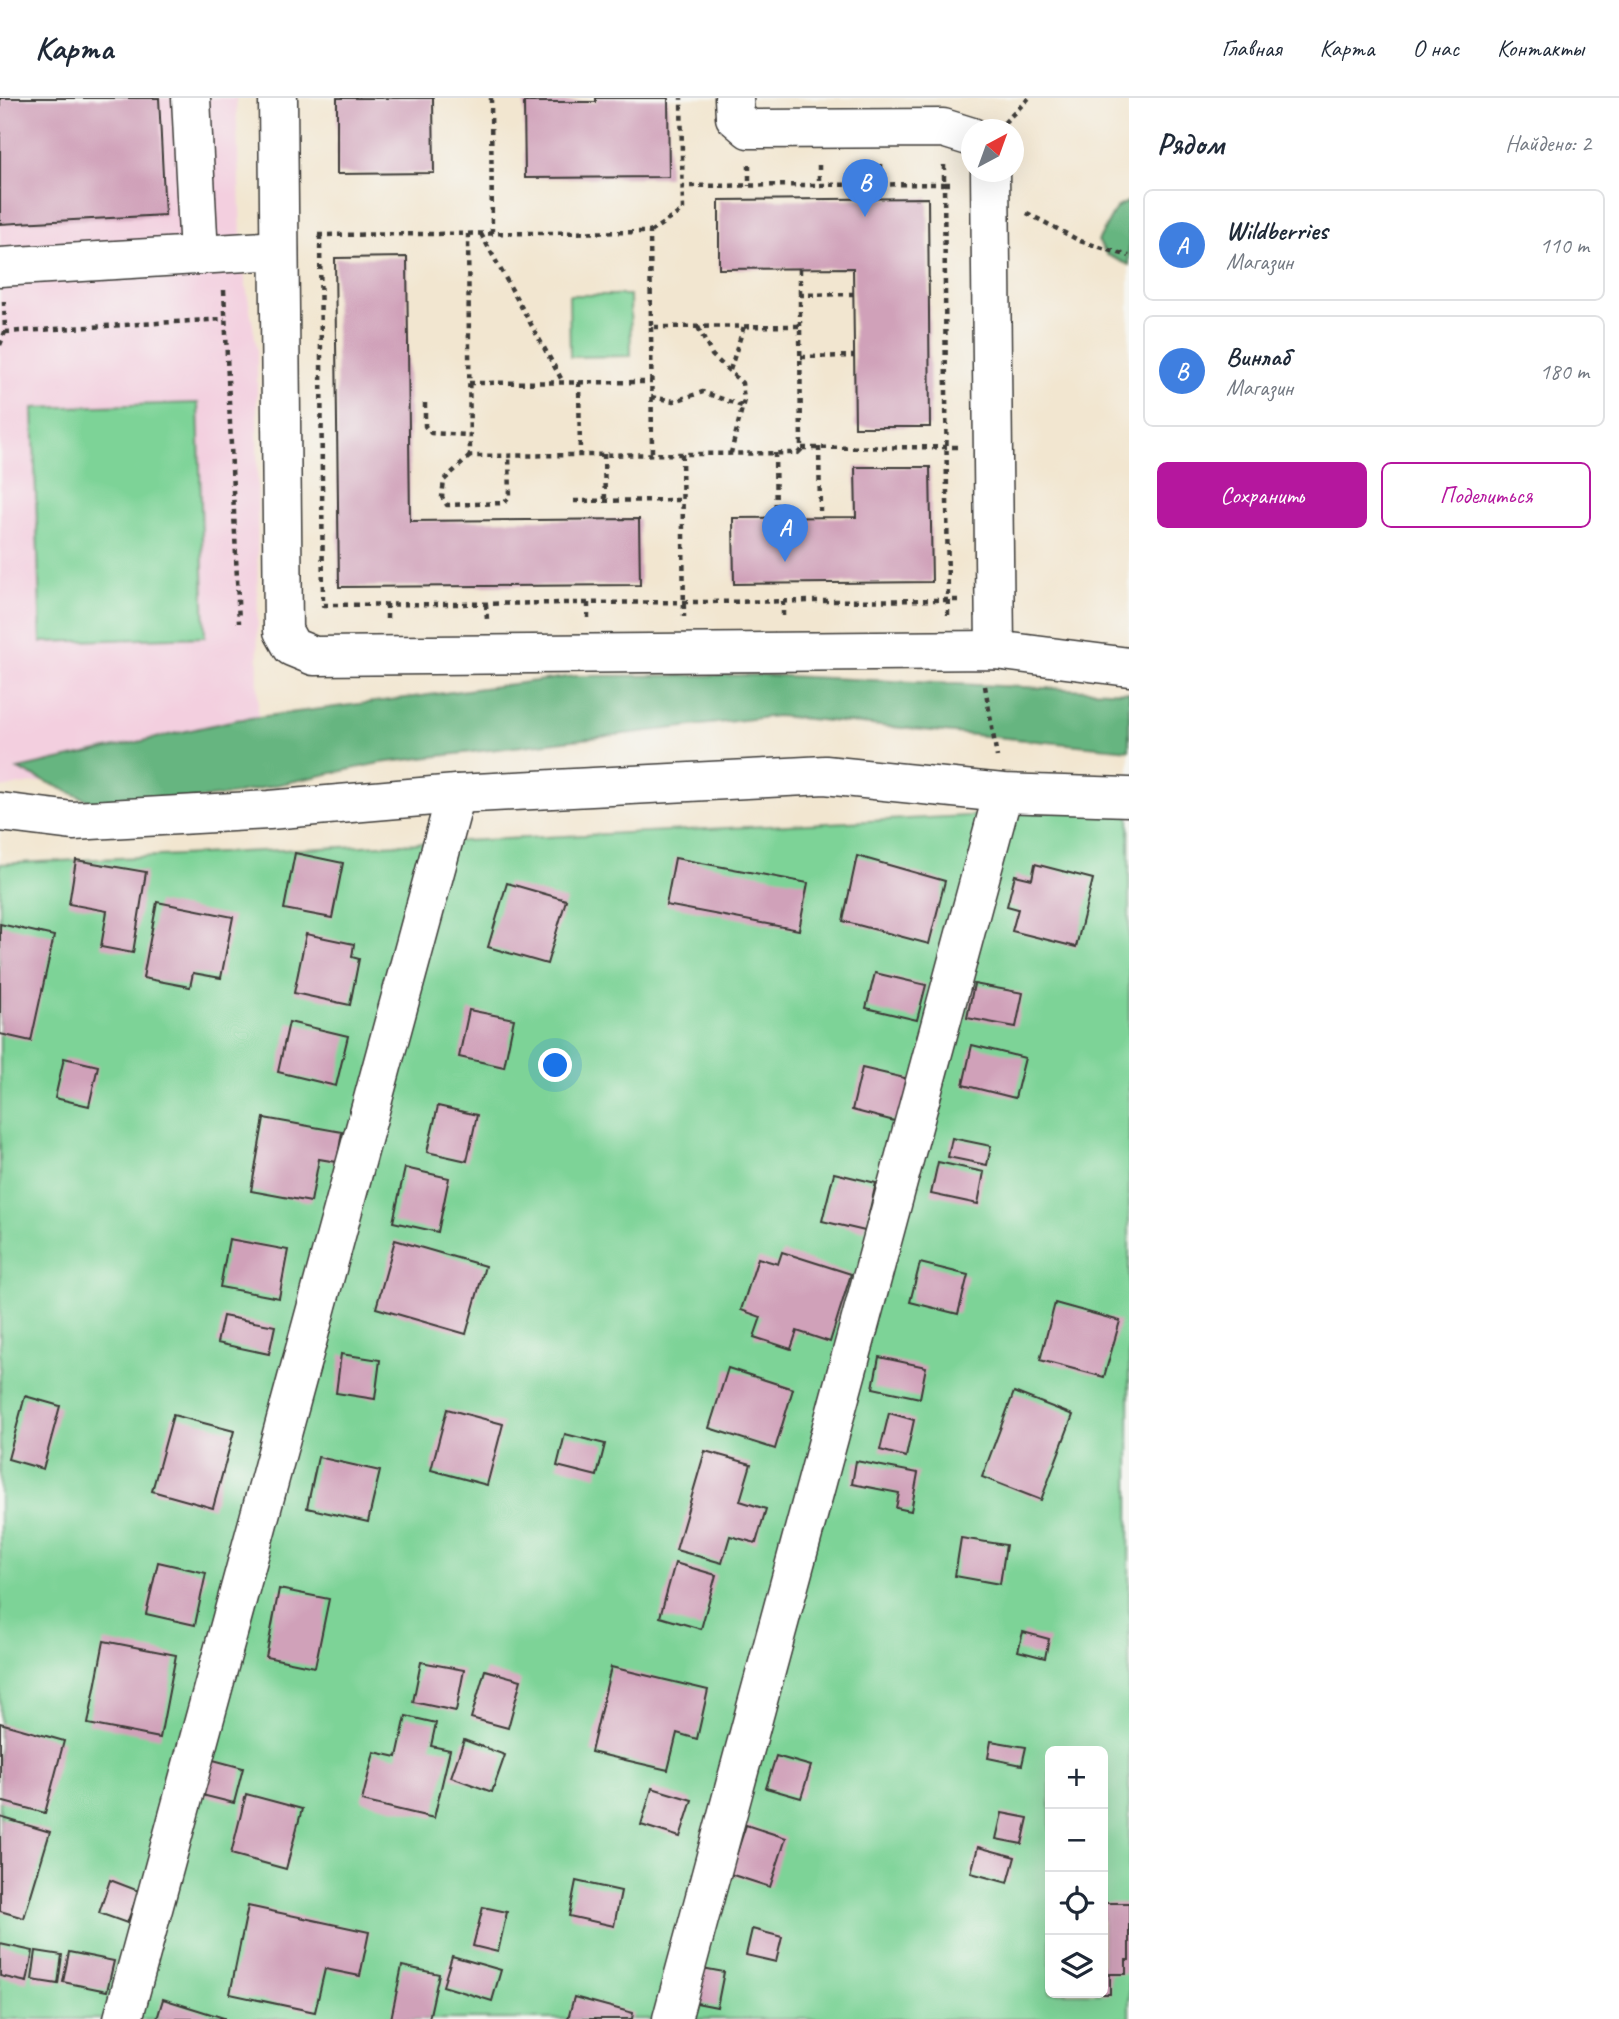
<!DOCTYPE html>
<html lang="ru">
<meta charset="utf-8">
<style>
body{margin:0;font-family:Caveat,sans-serif;background:#f6f6f7;color:#1f2937}
.controls{position:absolute;right:21px;bottom:21px;display:grid;overflow:hidden;border-radius:10px;box-shadow:0 7px 28px #0002}
.controls button{width:63px;height:63px;display:grid;place-items:center;padding:0;border:0;border-bottom:2px solid #e0e1e3;background:#fff;color:#1f2937;font:35px sans-serif}
.compass{position:absolute;left:961px;top:21px;width:63px;height:63px;border-radius:50%;background:#fff;box-shadow:0 7px 28px #0002;rotate:41deg}
.you{position:absolute;left:556px;top:968px;width:24px;height:24px;margin:-18px;border:5px solid #fff;border-radius:50%;background:#1a73e8;box-shadow:0 0 0 10px #1a73e833}
.badge{display:grid;place-items:center;width:46px;height:46px;border-radius:50%;background:#b5179e;color:#fff;font-size:23px;font-weight:700}
.pin{position:absolute;translate:-50% -58px;filter:drop-shadow(0 2px 4px #0008)}
.pin::after{content:'';position:absolute;top:37px;width:24px;height:21px;background:inherit;clip-path:polygon(0 0,100% 0,50% 100%)}
.list{margin:0;padding:0;list-style:none}
h2{display:flex;justify-content:space-between;align-items:center;height:91px;margin:0;padding:0 28px;font-size:30px}
h2 small{font-size:23px;font-weight:400;color:#747a83}
.list li{display:grid;grid-template-columns:46px 1fr auto;gap:21px;align-items:center;box-sizing:border-box;height:112px;margin:0 14px 14px;padding:0 14px;border:2px solid #e0e1e3;border-radius:10px}
.list b{display:block;font-size:26px;white-space:nowrap}
.list p{margin:0;font-size:23px;white-space:nowrap;color:#747a83}
.list em{font-size:23px;font-style:normal;color:#747a83}
.actions{display:flex;gap:14px;padding:21px 28px}
.actions a{flex:1;padding:16px 0;border:2px solid #b5179e;border-radius:10px;text-align:center;font-size:24px;color:#b5179e}
.actions .main{background:#b5179e;color:#fff}
.icon{flex:none;width:38px;height:38px;fill:none;stroke:currentColor;stroke-width:2;stroke-linecap:round;stroke-linejoin:round}
.map{position:relative;flex:none;width:1129px;height:1921px;overflow:hidden}
header{display:flex;align-items:center;gap:42px;box-sizing:border-box;height:98px;padding:0 35px;background:#fff;border-bottom:2px solid #e0e1e3}
header strong{font-size:33px}
nav{display:flex;gap:38px;margin-inline-start:auto;font-size:24px}
main{display:flex}
aside{flex:1;background:#fff}
.map>svg:first-child{display:block}
.built{fill:#f3cfdf}
.green{fill:#7dd397;stroke:#4c785a;stroke-width:2;fill-rule:evenodd}
.forest{fill:#66b580;stroke:#41684e;stroke-width:2}
.building{fill:#d0a1b9}
.lines{fill:none;stroke-linecap:round;stroke-linejoin:round}
.minor-casing{stroke:#3c3a37;stroke-width:41}
.path{stroke:#3c3a37;stroke-width:4.5;stroke-dasharray:5 5;stroke-linecap:butt}
.minor{stroke:#fff;stroke-width:38}
</style>
<header>
<strong>Карта</strong>
<nav><a>Главная</a><a>Карта</a><a>О нас</a><a>Контакты</a></nav>
</header>
<main>
<div class="map">
<svg width="1129" height="1921" viewBox="0 0 1129 1921">
<rect width="100%" height="100%" fill="#f6f6f2"/>
<filter id="ink" filterUnits="userSpaceOnUse"><feTurbulence type="fractalNoise" baseFrequency=".0143" numOctaves="2"/><feDisplacementMap in="SourceGraphic" scale="14" xChannelSelector="R" yChannelSelector="G"/><feConvolveMatrix kernelMatrix="1 2 1 2 8 2 1 2 1" color-interpolation-filters="sRGB"/></filter>
<filter id="wash" filterUnits="userSpaceOnUse"><feTurbulence type="fractalNoise" baseFrequency=".00686" numOctaves="4" result="noise"/><feDisplacementMap in="SourceGraphic" scale="28" xChannelSelector="R" yChannelSelector="G"/><feGaussianBlur stdDeviation="1.57" result="paint"/><feColorMatrix in="noise" values="0 0 0 0 0 0 0 0 0 0 0 0 0 0 0 0 0 1.4 0 .05"/><feComposite in="paint" operator="in"/></filter>
<g filter="url(#wash)">
<rect width="100%" height="100%" fill="#f2e6d0"/>
<path class="built" d="M0,0H236L242,164L257,251L258,651L0,690Z"/>
<g class="green">
<path d="M569,197H630L631,258L570,259Z"/>
<path d="M198,305L205,539L41,544L33,310Z"/>
<path d="M1129,710V1921H0V766ZM1050,1653H1103V1895H1050Z"/>
</g>
<g class="forest">
<path d="M1129,103V167L1107,157L1098,143L1116,110Z"/>
<path d="M764,577L1129,594V652L777,618L380,665L229,697L107,711L18,671L235,622L575,578Z"/>
</g>
<g id="blocks">
<g class="building">
<path d="M0,0H159L165,117L0,126Z"/>
<path d="M337,0H433L434,75L337,76Z"/>
<path d="M596,0H668L669,79L525,80L524,4H596Z"/>
<path d="M928,100L930,329H855L853,170L719,171V102Z"/>
<path d="M407,159L410,423L639,421L640,487L339,489L335,160Z"/>
<path d="M855,369H930L932,484L734,486L733,420L856,419Z"/>
<path d="M295,755L343,765L332,820L284,811Z"/>
<path d="M857,758L945,783L929,846L843,823Z"/>
<path d="M675,760L808,785L799,832L666,807Z"/>
<path d="M76,762L146,774L133,855L101,849L107,813L69,806Z"/>
<path d="M1035,766L1093,781L1076,849L1012,833L1018,811L1007,808L1015,777L1032,781Z"/>
<path d="M507,785L566,802L547,866L488,849Z"/>
<path d="M157,804L233,819L221,880L193,875L190,889L143,880Z"/>
<path d="M0,826L54,838L31,943L0,936Z"/>
<path d="M306,836L354,846L352,859L359,861L350,907L294,895Z"/>
<path d="M875,875L926,887L917,922L866,910Z"/>
<path d="M974,886L1023,895L1016,929L967,920Z"/>
<path d="M469,912L514,921L504,969L459,959Z"/>
<path d="M289,924L348,938L336,988L278,974Z"/>
<path d="M972,947L1025,960L1015,1000L963,987Z"/>
<path d="M64,960L98,968L89,1008L55,1000Z"/>
<path d="M862,970L913,982L902,1025L852,1012Z"/>
<path d="M438,1008L477,1017L467,1063L427,1054Z"/>
<path d="M264,1020L342,1034L337,1064L319,1061L311,1104L251,1093Z"/>
<path d="M952,1040L991,1048L987,1067L948,1059Z"/>
<path d="M938,1064L984,1074L978,1106L931,1096Z"/>
<path d="M405,1070L449,1080L438,1134L393,1124Z"/>
<path d="M834,1075L876,1085L865,1133L822,1123Z"/>
<path d="M229,1141L288,1152L279,1200L220,1189Z"/>
<path d="M395,1142L485,1168L466,1236L376,1210Z"/>
<path d="M782,1154L851,1176L830,1244L797,1233L791,1251L754,1239L761,1219L741,1212L758,1160L778,1166Z"/>
<path d="M920,1165L968,1177L958,1216L910,1204Z"/>
<path d="M1055,1205L1120,1223L1104,1279L1040,1262Z"/>
<path d="M223,1218L275,1228L269,1256L217,1245Z"/>
<path d="M341,1256L380,1262L375,1301L336,1295Z"/>
<path d="M879,1259L926,1269L920,1300L873,1290Z"/>
<path d="M728,1270L793,1291L775,1351L709,1330Z"/>
<path d="M1014,1294L1073,1317L1041,1402L982,1379Z"/>
<path d="M25,1298L60,1308L43,1371L8,1361Z"/>
<path d="M447,1311L503,1326L487,1387L431,1372Z"/>
<path d="M889,1315L914,1322L906,1359L880,1352Z"/>
<path d="M173,1317L234,1333L213,1410L152,1393Z"/>
<path d="M565,1336L605,1346L597,1378L557,1368Z"/>
<path d="M705,1353L751,1366L740,1403L766,1411L756,1445L730,1438L722,1465L676,1452Z"/>
<path d="M318,1359L380,1373L368,1424L307,1410Z"/>
<path d="M856,1363L918,1375L911,1413L896,1410L899,1395L852,1386Z"/>
<path d="M961,1440L1006,1447L1000,1486L955,1478Z"/>
<path d="M158,1464L206,1475L195,1527L146,1516Z"/>
<path d="M675,1465L716,1477L701,1531L660,1519Z"/>
<path d="M279,1491L329,1501L315,1569L266,1559Z"/>
<path d="M1023,1534L1049,1541L1045,1560L1018,1553Z"/>
<path d="M104,1543L176,1557L160,1640L88,1626Z"/>
<path d="M421,1564L464,1572L456,1613L413,1604Z"/>
<path d="M611,1569L708,1592L697,1641L677,1635L668,1672L591,1654Z"/>
<path d="M485,1572L521,1582L508,1630L471,1620Z"/>
<path d="M406,1618L436,1625L431,1648L450,1652L434,1720L362,1703L374,1654L397,1659Z"/>
<path d="M0,1625L64,1643L45,1715L0,1703Z"/>
<path d="M464,1642L505,1657L492,1694L451,1679Z"/>
<path d="M991,1643L1026,1649L1022,1667L988,1660Z"/>
<path d="M776,1658L811,1668L801,1700L766,1690Z"/>
<path d="M202,1659L243,1670L234,1705L194,1695Z"/>
<path d="M652,1690L692,1702L680,1739L641,1727Z"/>
<path d="M246,1696L302,1711L286,1771L231,1756Z"/>
<path d="M1002,1715L1028,1720L1022,1746L996,1741Z"/>
<path d="M0,1719L50,1734L24,1820L0,1813Z"/>
<path d="M746,1727L786,1740L770,1789L730,1776Z"/>
<path d="M978,1749L1015,1759L1008,1785L971,1775Z"/>
<path d="M110,1782L139,1793L127,1825L99,1815Z"/>
<path d="M576,1783L621,1793L614,1828L569,1818Z"/>
<path d="M1103,1805H1129V1862H1126V1876H1110V1896H1103Z"/>
<path d="M248,1808L369,1834L360,1878L325,1871L315,1914L230,1896Z"/>
<path d="M483,1809L507,1814L498,1854L473,1848Z"/>
<path d="M752,1831L782,1839L776,1864L746,1857Z"/>
<path d="M0,1846L33,1853L27,1884L0,1878Z"/>
<path d="M36,1853L62,1857L58,1886L32,1882Z"/>
<path d="M69,1854L114,1863L107,1893L63,1884Z"/>
<path d="M452,1858L501,1872L492,1903L443,1888Z"/>
<path d="M402,1868L439,1876L429,1921H391Z"/>
<path d="M697,1869L724,1874L717,1909L691,1904Z"/>
<path d="M574,1899L633,1915L632,1921H568Z"/>
<path d="M163,1901L224,1920V1921H157Z"/>
</g>
</g>
</g>
<g filter="url(#ink)">
<use href="#blocks" fill-opacity="0" stroke="#3c3a37" stroke-width="2"/>
<g class="lines">
<g class="minor-casing">
<g id="minor">
<path d="M191,0L199,157"/>
<path d="M278,0L283,533L292,549L314,558L995,552L1129,569"/>
<path d="M734,0L735,19L749,31L943,30L972,39"/>
<path d="M990,74L995,552"/>
<path d="M0,169L279,152"/>
<path d="M0,714L73,723L269,712L456,696L825,677L1003,695L1129,699"/>
<path d="M123,1921L456,696"/>
<path d="M672,1921L1003,695"/>
</g>
</g>
<g class="path">
<path d="M491,0L492,136"/>
<path d="M1004,25L1029,0"/>
<path d="M881,66V87"/>
<path d="M749,67V88"/>
<path d="M819,67V87"/>
<path d="M944,67V86H955"/>
<path d="M1027,115L1080,143L1129,158"/>
<path d="M650,134L683,112L681,0"/>
<path d="M481,136L563,284"/>
<path d="M318,137L650,134L651,229L800,228L801,352L798,355L470,358L468,136"/>
<path d="M320,137L323,507L948,502L944,86L682,88"/>
<path d="M800,171V197"/>
<path d="M224,192L239,525"/>
<path d="M800,228V197L853,196"/>
<path d="M651,229L652,356"/>
<path d="M698,229L712,257L742,285L744,302L731,355"/>
<path d="M5,234L225,221"/>
<path d="M0,247L5,234L4,203"/>
<path d="M801,259L854,258"/>
<path d="M730,272L744,228"/>
<path d="M579,284L580,356"/>
<path d="M469,285L652,284"/>
<path d="M651,299L674,303L703,294L742,308"/>
<path d="M425,305V328L431,335L470,337"/>
<path d="M819,349L820,413"/>
<path d="M802,350L957,349"/>
<path d="M775,355L776,420"/>
<path d="M604,356L605,403"/>
<path d="M682,356L684,519"/>
<path d="M470,358L444,382L442,399L447,407L504,405L510,399L509,357"/>
<path d="M574,403L682,402"/>
<path d="M783,503V520"/>
<path d="M588,505V521"/>
<path d="M387,506V523"/>
<path d="M486,506L487,522"/>
<path d="M948,517V502H960"/>
<path d="M985,588L997,659"/>
</g>
<use href="#minor" class="minor"/>
</g>
</g>
</svg>
<div class="controls">
<button>+</button>
<button>−</button>
<button><svg class="icon" aria-label="locate" viewBox="0 0 24 24"><circle cx="12" cy="12" r="6"/><path d="M12 2v4M12 18v4M2 12h4M18 12h4"/></svg></button>
<button><svg class="icon" aria-label="layers" viewBox="0 0 24 24"><path d="M12 4l9 5-9 5-9-5zM3 14l9 5 9-5"/></svg></button>
</div>
<svg class="compass" viewBox="-18 -18 36 36"><path d="M0-13l5 13h-10z" fill="#e53935"/><path d="M0 13l5-13h-10z" fill="#747a83"/></svg>
<div class="you"></div>
<div class="pin badge" style="left:785px;top:464px;background:#3f7fe0">A</div>
<div class="pin badge" style="left:865px;top:119px;background:#3f7fe0">B</div>
</div>
<aside>
<h2>Рядом<small>Найдено: 2</small></h2>
<ul class="list">
<li><span class="badge" style="background:#3f7fe0">A</span><div><b>Wildberries</b><p>Магазин</p></div><em>110 m</em></li>
<li><span class="badge" style="background:#3f7fe0">B</span><div><b>Винлаб</b><p>Магазин</p></div><em>180 m</em></li>
</ul>
<div class="actions"><a class="main">Сохранить</a><a>Поделиться</a></div>
</aside>
</main>
